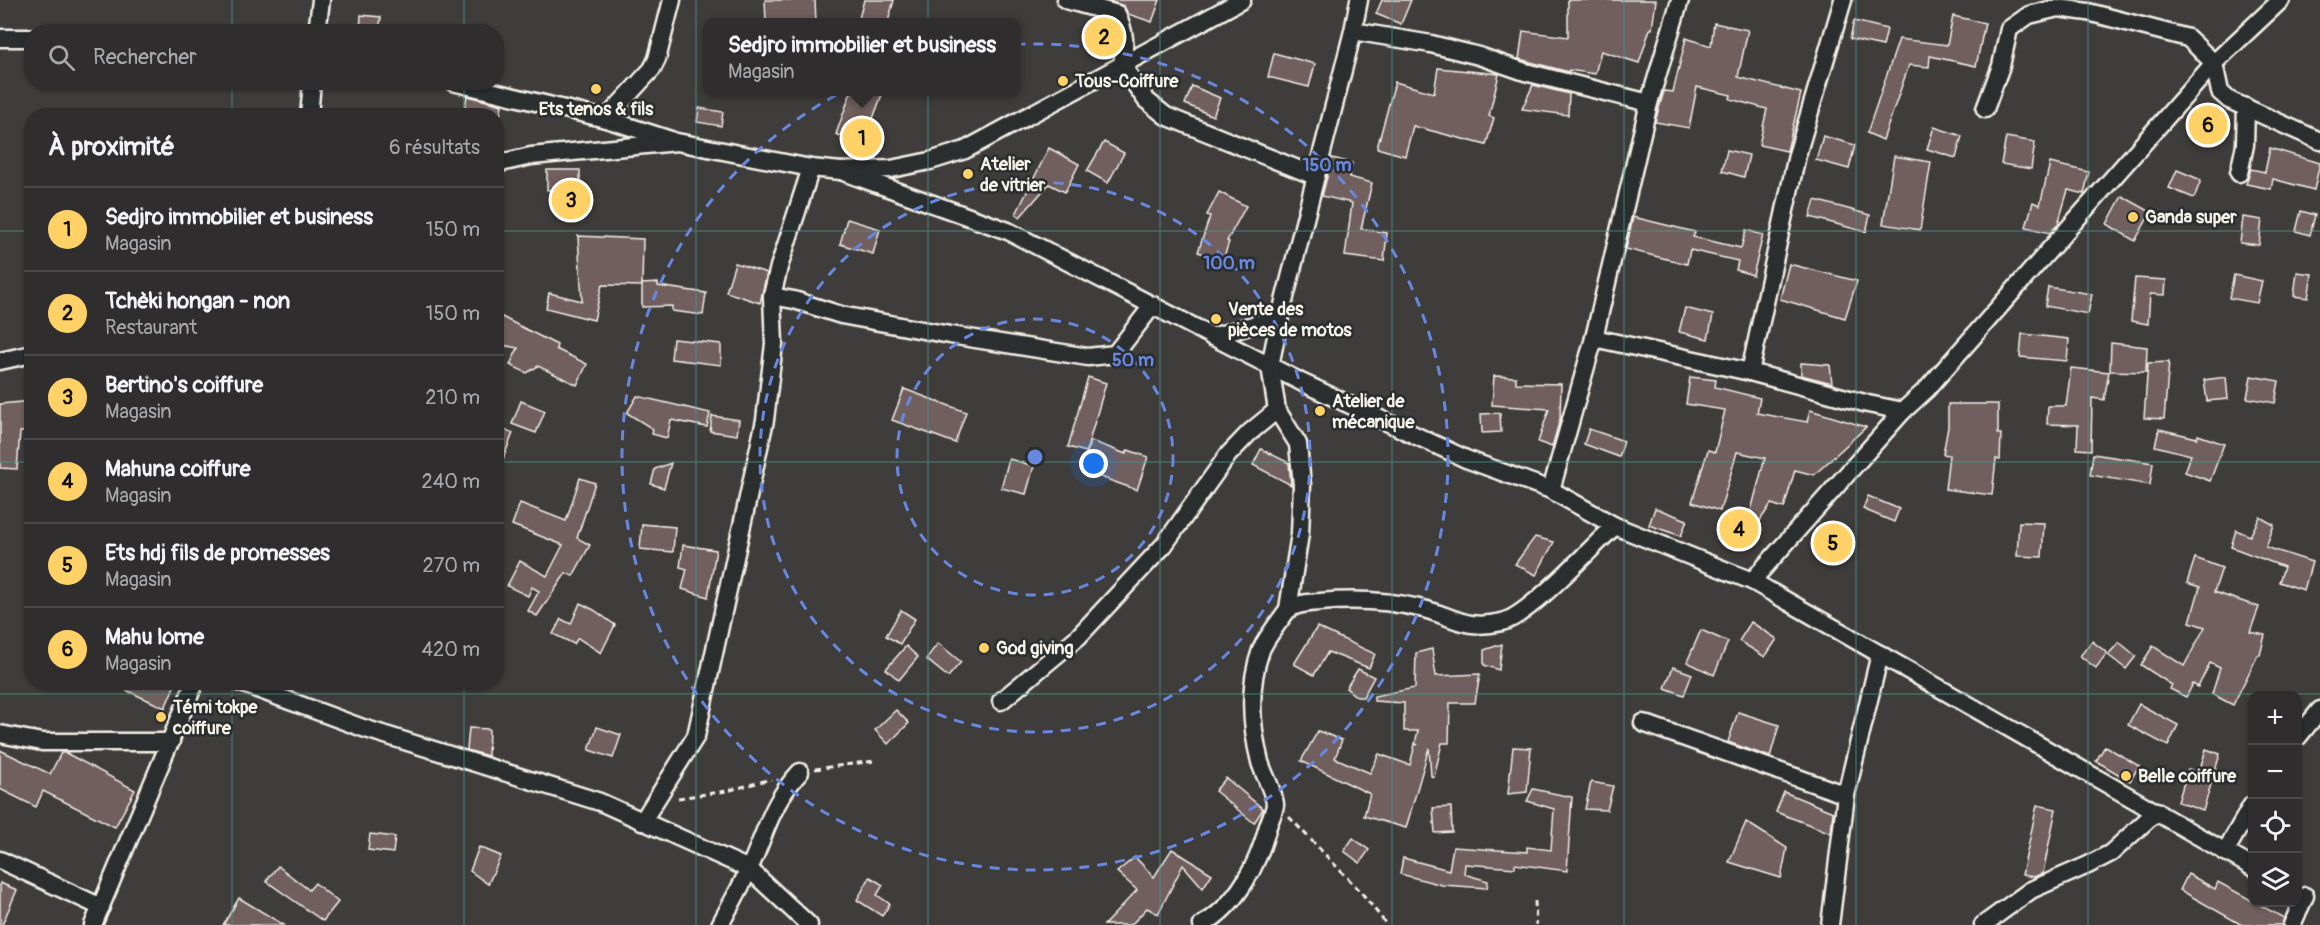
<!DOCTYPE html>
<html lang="fr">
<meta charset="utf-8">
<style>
body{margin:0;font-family:Pangolin,sans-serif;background:#373535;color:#f1f3f6}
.controls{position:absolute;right:18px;bottom:18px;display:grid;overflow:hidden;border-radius:12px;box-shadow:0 2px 4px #0004}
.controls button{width:54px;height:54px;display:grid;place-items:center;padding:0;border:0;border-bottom:2px solid #4a4949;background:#2f2d2d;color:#f1f3f6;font:30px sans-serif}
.you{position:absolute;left:1094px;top:464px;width:21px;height:21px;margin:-15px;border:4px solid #fff;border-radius:50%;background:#1a73e8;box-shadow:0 0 0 9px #1a73e833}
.badge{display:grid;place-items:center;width:39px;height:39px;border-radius:50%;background:#ffd166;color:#111;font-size:20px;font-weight:700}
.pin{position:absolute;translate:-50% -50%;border:3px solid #fff;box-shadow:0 2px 6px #0006}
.popup{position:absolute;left:703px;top:18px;width:318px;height:78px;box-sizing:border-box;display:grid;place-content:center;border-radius:12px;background:#2f2d2d;filter:drop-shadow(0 2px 4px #0005);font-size:20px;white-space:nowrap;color:#a7a8aa}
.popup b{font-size:22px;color:#f1f3f6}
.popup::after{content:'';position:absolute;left:50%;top:100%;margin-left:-12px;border:12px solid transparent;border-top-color:#2f2d2d}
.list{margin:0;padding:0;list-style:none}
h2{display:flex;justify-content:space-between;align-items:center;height:78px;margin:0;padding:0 24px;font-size:26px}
h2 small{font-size:20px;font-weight:400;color:#a7a8aa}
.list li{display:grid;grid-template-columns:39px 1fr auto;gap:18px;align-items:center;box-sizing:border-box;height:84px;padding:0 24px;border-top:2px solid #4a4949}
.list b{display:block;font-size:22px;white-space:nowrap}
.list p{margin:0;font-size:20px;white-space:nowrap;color:#a7a8aa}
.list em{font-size:20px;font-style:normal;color:#a7a8aa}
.icon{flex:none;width:33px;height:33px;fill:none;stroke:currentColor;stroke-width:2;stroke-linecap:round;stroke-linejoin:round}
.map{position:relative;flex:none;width:2320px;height:925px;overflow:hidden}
.search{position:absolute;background:#2f2d2d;box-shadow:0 2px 4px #0004;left:24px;top:24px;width:480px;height:66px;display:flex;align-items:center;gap:15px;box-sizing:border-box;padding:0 21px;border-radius:24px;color:#a7a8aa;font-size:22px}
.panel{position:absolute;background:#2f2d2d;box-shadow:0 2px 4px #0004;left:24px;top:108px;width:480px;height:582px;border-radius:24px}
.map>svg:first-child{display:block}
.building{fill:#715e5e;stroke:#f4f1e8;stroke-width:1.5}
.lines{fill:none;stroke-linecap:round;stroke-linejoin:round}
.street-casing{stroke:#f4f1e8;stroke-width:21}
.path{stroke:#f4f1e8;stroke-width:3;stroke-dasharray:6 4.5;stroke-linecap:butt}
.street{stroke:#2a2d2e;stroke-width:16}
.grid{fill:none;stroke:#48958c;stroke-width:1.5;stroke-opacity:0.55}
.ring{fill:none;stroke:#6887de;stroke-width:3;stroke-dasharray:10 8}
.poi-dot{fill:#ffd166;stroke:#2a2d2e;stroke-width:2}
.labels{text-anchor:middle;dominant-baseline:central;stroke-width:5;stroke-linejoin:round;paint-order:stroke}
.poi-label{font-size:18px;font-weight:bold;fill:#f4f1e8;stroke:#2a2d2e;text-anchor:start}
.centre{fill:#6887de;stroke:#2a2d2e;stroke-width:3}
.ring-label{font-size:18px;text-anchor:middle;font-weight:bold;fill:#6887de;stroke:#2a2d2e;stroke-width:5;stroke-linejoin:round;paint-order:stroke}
</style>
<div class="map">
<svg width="2320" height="925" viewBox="0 0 2320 925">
<rect width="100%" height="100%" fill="#3f3c3c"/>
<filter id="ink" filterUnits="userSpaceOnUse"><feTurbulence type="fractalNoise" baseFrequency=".0167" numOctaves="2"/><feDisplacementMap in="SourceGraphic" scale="12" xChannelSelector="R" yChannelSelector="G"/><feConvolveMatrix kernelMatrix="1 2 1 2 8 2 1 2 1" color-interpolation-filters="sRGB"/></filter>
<g filter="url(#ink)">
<g class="building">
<path d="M765,0H815L816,22H766Z"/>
<path d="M864,0H894L888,22H858Z"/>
<path d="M1106,0H1160L1152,22L1128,14L1124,6Z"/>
<path d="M1382,0H1411L1401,24L1376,14Z"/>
<path d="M1568,0H1656L1652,29H1650L1639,63L1601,51L1595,74L1569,70V72L1519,59L1523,31L1568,37Z"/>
<path d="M361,15L381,17L379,32H360Z"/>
<path d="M1953,16L1985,23L1976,66L1930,56L1929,67L1909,65L1883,140L1867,133L1899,39L1947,45Z"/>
<path d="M1854,21L1887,29L1883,46L1850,39Z"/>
<path d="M1714,23L1748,30L1738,77L1801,93L1787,151L1759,145L1767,109L1730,99L1731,95L1697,87L1689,128L1655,122L1664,91L1673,92L1686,38L1711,46Z"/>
<path d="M1274,53L1315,64L1309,87L1268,77Z"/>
<path d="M1438,68L1499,74L1489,116L1494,118L1486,145L1413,126L1405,156L1377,148L1395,82L1434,93Z"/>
<path d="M1533,85L1569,94L1568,115L1522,109Z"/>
<path d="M1192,86L1220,98L1213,116L1185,104Z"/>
<path d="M851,92H883L863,145L836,134Z"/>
<path d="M467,96L502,105L500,116H463Z"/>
<path d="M699,108L723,112L721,126L697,122Z"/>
<path d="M1934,127L1962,136L1956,158L1927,149Z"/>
<path d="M1823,136L1855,145L1849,169L1816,160Z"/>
<path d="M2006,137L2035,142L2031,169L2001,164Z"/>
<path d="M1104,142L1124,153L1108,183L1087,171Z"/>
<path d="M1049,148L1079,164L1065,192L1049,184L1020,217L1016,214Z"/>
<path d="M2270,148L2320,163L2314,190L2273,179L2271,189L2246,184L2251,169L2265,172Z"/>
<path d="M1727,150L1749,155L1744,177L1722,171Z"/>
<path d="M1894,156L1931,162L1920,230L1883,224Z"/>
<path d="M1332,158L1352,163L1349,177L1372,183L1361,229L1387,233L1384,261L1345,256L1352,203L1322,196Z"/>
<path d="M2050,163L2089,172L2084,194L2068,190L2058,224L2050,233L2026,227L2033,202L2040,205Z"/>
<path d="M547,170H580V189L547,190Z"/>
<path d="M2177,170L2201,180L2194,198L2169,188Z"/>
<path d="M1219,192L1246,206L1227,241L1229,242L1223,260L1198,252L1210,216L1207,215Z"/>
<path d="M2122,196L2151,212L2135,241L2107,224Z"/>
<path d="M1815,200L1870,215L1866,232L1810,217Z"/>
<path d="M2301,211L2315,215L2310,235L2296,231Z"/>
<path d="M1633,217L1695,232L1693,237L1741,248L1746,230L1763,235L1753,275L1736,270L1738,261L1690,250L1687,264L1626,249Z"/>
<path d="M2243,217L2262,220L2259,245L2240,243Z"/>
<path d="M847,219L880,229L873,254L840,244Z"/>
<path d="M578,236L643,239L642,286L602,285L594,320L546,308L549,293L582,301Z"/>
<path d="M735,263L767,273L760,303L726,292Z"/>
<path d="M1789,264L1857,281L1845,318L1780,299Z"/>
<path d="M2297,272L2312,274L2308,298L2294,296Z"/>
<path d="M2234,275L2262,281L2257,303L2229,298Z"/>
<path d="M2135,278L2166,280L2165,295L2150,294L2148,324L2131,321Z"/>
<path d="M658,283V286L706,293L703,315L672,311V306L642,307V284Z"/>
<path d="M2048,287L2092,294L2088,314L2045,306Z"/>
<path d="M1685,308L1713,315L1708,339L1679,332Z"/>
<path d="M496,314L557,345L556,349L587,364L577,385L538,366L527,373L510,365L518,348L496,344Z"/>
<path d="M2022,334L2069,339L2067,361L2020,357Z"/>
<path d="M673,339L721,344V365L671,359Z"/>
<path d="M2111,343L2147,347L2146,372L2110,371Z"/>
<path d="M2169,362L2164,419L2144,418L2148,363Z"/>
<path d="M1801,363L1830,365L1832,383L1801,375Z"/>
<path d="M2071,368L2109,372L2104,400L2092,398L2091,450L2077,449L2078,425L2047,424L2048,406H2066Z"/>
<path d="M1494,376L1516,377V383L1561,384L1560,419L1552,447L1538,442L1549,409L1492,405Z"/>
<path d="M2251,376L2279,381L2275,403L2247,398Z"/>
<path d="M1088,377L1106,383L1086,452L1068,447Z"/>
<path d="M1690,377L1716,380L1715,387L1760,398L1757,413L1807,422L1810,410L1866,427L1814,475L1795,470L1784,508L1771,504L1745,543L1742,542L1743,538L1724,545L1734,513L1749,518L1765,458L1737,452L1720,511L1692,502L1708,450L1715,452L1725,410L1686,404Z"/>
<path d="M2226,377L2228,399L2207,401L2204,380Z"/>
<path d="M904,389L966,412L955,443L892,420Z"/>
<path d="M637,396L710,413L707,427L671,420L667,438L652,434L653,429L627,413Z"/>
<path d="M32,401V431L20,432L17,469L0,468V404Z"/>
<path d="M521,401L545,411L536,433L512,424Z"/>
<path d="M1948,404H1998V434H2001L2000,460L1996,459L1992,495L1945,489L1949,455L1943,454L1948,427Z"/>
<path d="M1500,413L1501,432L1482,433L1481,414Z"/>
<path d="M712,416L739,420L737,435L710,431Z"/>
<path d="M496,426L513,433L498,472L496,471Z"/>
<path d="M1589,429L1624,441L1619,457L1584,444Z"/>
<path d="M2159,429L2197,438L2198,435L2224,444L2210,481L2185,472L2191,455L2155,446Z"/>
<path d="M1091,441L1126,454L1128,450L1148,457L1137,490L1081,470Z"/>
<path d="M1261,449L1289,463L1291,485L1253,465Z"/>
<path d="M2093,454L2153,463L2150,485L2090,475Z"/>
<path d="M1009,459L1034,466L1026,494L1001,488Z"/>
<path d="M671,463L664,488L651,484L655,469Z"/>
<path d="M580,478L595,483L577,538L590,545L573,576L566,573L537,616L528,611L539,591L532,587L528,596L507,586L520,561L547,576L563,545L512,525L520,503L566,521Z"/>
<path d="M1868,496L1899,509L1894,522L1863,509Z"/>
<path d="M1655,508L1687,520L1681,536L1649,525Z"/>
<path d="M2260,517L2274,525L2266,547L2312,562L2304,590L2279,582L2284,567L2231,547L2236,530L2250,536Z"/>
<path d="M2019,522L2044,523L2042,557L2017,556Z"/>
<path d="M642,524L675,527L673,552L640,549Z"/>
<path d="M1535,537L1554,542L1536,575L1515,564Z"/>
<path d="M683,545L716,550L708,597L682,589L687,569L680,567Z"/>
<path d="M2195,558L2222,568L2214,592L2259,607L2250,632L2265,635L2260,655H2258L2233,705L2212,694L2220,668L2210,663L2198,687L2193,684L2186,697L2170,689L2172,685L2141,665L2153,646L2184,666L2205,627L2190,622L2200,587L2187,583Z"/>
<path d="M580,603L594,610L615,625L601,653L578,638L574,644L553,634L561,619L571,624Z"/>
<path d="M901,610L915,619L900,644L886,636Z"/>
<path d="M1751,622L1777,639L1765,657L1739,641Z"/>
<path d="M1317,627L1375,654L1369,668L1328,652L1314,675L1294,664Z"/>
<path d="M1701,630L1728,642L1714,675L1687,662Z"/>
<path d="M2092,641L2107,653L2096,668L2080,656Z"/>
<path d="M2119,642L2136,656L2126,669L2108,655Z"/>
<path d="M938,643L961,662L948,677L926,659Z"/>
<path d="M1502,644L1499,670L1484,665V650Z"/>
<path d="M906,646L918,657L899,680L886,669Z"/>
<path d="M1432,649L1436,676L1480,674L1475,703H1450L1449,743H1442L1434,777L1431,776L1429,748L1406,828L1364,816L1370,794L1301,761L1318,731L1342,740L1335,758L1370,773L1379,754L1410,765L1415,744L1418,745L1415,743L1418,731H1404V703L1374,701V696L1415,688L1416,653Z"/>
<path d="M1673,667L1692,674L1684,695L1665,688Z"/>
<path d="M1358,669L1374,677L1363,697H1357L1346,688Z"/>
<path d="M108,682H176L165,708Z"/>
<path d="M2139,704L2178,725L2168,746L2128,725Z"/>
<path d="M896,710L909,723L888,744L875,730Z"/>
<path d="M1738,712L1779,725L1770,757L1728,742Z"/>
<path d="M597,727L621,735L613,758L589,750Z"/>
<path d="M469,728L489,729L488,756L467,750Z"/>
<path d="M2105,746L2139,766L2130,781L2096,761Z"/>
<path d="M1513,747L1531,748L1527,792L1508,794Z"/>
<path d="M2206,749L2220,754L2203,811L2178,802L2188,769L2199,772Z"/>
<path d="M0,750L50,774L61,753H66L135,790L115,827L43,791L36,807L0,789Z"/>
<path d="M1226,778L1263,809L1254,823L1215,791Z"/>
<path d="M1591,782L1613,786L1607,810L1585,809Z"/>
<path d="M1533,789L1572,797L1567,871L1515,864V868L1465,864L1464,874L1488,881L1487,888L1442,885L1400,874L1403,858L1449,870L1453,847L1527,852V847L1551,850L1554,809L1527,801Z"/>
<path d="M1784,792L1833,812L1831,833L1776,812Z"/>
<path d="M2037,805L2056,809L2043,873L2034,877L2022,875Z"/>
<path d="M1451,807L1452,832L1435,833L1433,808Z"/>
<path d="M1746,822L1787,848L1781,878L1729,862Z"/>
<path d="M370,834L395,837L393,853L368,850Z"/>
<path d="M1353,838L1369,850L1360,863L1344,851Z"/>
<path d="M479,847L501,856L488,884L470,871Z"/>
<path d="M1172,849L1212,874L1203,888L1183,865L1158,914L1147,908L1131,925H1104L1137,890L1117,872L1135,857L1154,877Z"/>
<path d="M278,866L309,890L315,883L338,902L323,921L266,881Z"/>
<path d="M2188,874L2215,889L2218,882L2284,918L2282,925H2242L2180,890Z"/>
<path d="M870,877L883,885L877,895L890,904L882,916L857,900Z"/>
<path d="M0,883L17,890L2,925H0Z"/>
<path d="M239,898L284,925H223Z"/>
</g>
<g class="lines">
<g class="street-casing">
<g id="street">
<path d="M1066,0L1117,14C1125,32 1126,45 1122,65L1146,100L1166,116L1315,176"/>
<path d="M1353,31L1359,0"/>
<path d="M317,32L321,0"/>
<path d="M0,38H32"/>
<path d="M453,82L606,119L671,140"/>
<path d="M1985,109L2001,66L2009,29L2029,15L2058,8L2088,12L2188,38L2214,63L2220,92L2229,100L2320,141"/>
<path d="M309,116L312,82"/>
<path d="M606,119L652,69L657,59L672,0"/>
<path d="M496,164L531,156L677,142L811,168L841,171L891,169L930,161L965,150L1242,0"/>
<path d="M841,171L1008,231L1303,383L1466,459L1551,490L1615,526L1752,581L2252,867"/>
<path d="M2239,173L2245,145L2246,107"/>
<path d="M772,296L794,300L841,315L950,335L1088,357L1115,354L1153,305"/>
<path d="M1212,337L1280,317"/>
<path d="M1594,338L1750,372L1868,404L1903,411"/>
<path d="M0,361L32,354"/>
<path d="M1750,372L1797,155L1843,0"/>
<path d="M1551,490L1594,338L1649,103L1680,0"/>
<path d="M1752,581L1903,411L1927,389L2214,63L2281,0"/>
<path d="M1288,609L1300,534L1302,485L1298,444L1277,410L1270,366L1280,317L1353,31L1431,44L1479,56L1525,72L1649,103"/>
<path d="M238,682L363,728L600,802L749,869L809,925"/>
<path d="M1001,701L1078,637L1164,545L1228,455L1249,433L1277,410"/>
<path d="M1643,723L1846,795"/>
<path d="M0,734L42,742H171"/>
<path d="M2298,737L2320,710"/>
<path d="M642,822L696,736L765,420L774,344L772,296L779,267L811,168"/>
<path d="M2225,852L2252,805"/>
<path d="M0,860L101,907"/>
<path d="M93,925L195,682"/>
<path d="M720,925C729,907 740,889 748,871C766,834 770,804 800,772"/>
<path d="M1202,925C1237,905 1258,865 1268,826C1270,820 1274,812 1275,805C1275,794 1263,773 1260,762C1251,726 1248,686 1261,650C1266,638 1278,623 1286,612C1294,603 1309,603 1320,602C1354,599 1385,600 1419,608C1453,615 1462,631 1502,622C1529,616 1591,547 1615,526"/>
<path d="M1830,925L1846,795L1880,654"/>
<path d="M1983,925L2031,890L2088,865L2111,853L2157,811"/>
<path d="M2292,925L2305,896"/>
</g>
</g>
<g class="path">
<path d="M815,769L874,761"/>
<path d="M678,798L727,791L771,779"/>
<path d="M1289,817L1361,892L1387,925"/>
<path d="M1535,901L1536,925"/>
</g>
<use href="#street" class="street"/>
</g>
</g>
<path class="grid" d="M232,0V32M464,0V32M696,0V925M928,0V925M1160,0V925M1392,0V925M1624,0V925M1856,0V925M2088,0V925M232,82V116M464,82V116M0,231H32M496,231H2320M0,462H32M496,462H2320M232,682V925M464,682V925M0,694H2320"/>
<g class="ring">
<circle cx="1035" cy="457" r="138"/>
<circle cx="1035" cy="457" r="275"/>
<circle cx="1035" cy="457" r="413"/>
</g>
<g class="poi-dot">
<circle cx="1063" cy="81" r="6"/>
<circle cx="596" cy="89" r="6"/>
<circle cx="968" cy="174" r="6"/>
<circle cx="2133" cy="217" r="6"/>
<circle cx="1216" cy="319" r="6"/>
<circle cx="1320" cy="411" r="6"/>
<circle cx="984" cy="648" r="6"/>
<circle cx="161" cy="717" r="6"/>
<circle cx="2126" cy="776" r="6"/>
</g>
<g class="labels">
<g class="poi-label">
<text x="1075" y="81">Tous-Coiffure</text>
<text x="596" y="109" text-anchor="middle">Ets tenos &amp; fils</text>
<text x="980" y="164">Atelier<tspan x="980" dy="21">de vitrier</tspan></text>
<text x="2145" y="217">Ganda super</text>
<text x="1228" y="309">Vente des<tspan x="1228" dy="21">pièces de motos</tspan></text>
<text x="1332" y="401">Atelier de<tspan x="1332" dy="21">mécanique</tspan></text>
<text x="996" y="648">God giving</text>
<text x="173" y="707">Témi tokpe<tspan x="173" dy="21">coiffure</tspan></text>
<text x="2138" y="776">Belle coiffure</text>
</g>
</g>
<circle cx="1035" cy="457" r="9" class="centre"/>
<g class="ring-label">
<text x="1327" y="171">150 m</text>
<text x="1229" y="269">100 m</text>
<text x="1133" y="366">50 m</text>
</g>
</svg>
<div class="controls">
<button>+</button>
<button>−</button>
<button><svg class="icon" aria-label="locate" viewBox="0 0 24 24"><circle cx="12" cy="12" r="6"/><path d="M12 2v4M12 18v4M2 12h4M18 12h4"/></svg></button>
<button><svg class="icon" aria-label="layers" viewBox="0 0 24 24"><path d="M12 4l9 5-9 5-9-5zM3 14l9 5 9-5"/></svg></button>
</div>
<div class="you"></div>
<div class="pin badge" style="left:862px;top:138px">1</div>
<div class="popup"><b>Sedjro immobilier et business</b>Magasin</div>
<div class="pin badge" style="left:1104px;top:37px">2</div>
<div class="pin badge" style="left:571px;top:200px">3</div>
<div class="pin badge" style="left:1739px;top:529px">4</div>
<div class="pin badge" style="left:1833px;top:543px">5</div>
<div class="pin badge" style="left:2208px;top:125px">6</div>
<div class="search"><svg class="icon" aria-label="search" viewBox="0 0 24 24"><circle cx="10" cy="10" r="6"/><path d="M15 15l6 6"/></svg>Rechercher</div>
<section class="panel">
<h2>À proximité<small>6 résultats</small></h2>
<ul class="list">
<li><span class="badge">1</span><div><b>Sedjro immobilier et business</b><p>Magasin</p></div><em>150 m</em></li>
<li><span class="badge">2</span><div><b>Tchèki hongan - non</b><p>Restaurant</p></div><em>150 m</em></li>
<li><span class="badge">3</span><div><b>Bertino's coiffure</b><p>Magasin</p></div><em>210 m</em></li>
<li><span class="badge">4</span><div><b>Mahuna coiffure</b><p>Magasin</p></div><em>240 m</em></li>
<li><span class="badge">5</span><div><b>Ets hdj fils de promesses</b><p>Magasin</p></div><em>270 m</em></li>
<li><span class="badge">6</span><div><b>Mahu lome</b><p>Magasin</p></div><em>420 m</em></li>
</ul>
</section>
</div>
